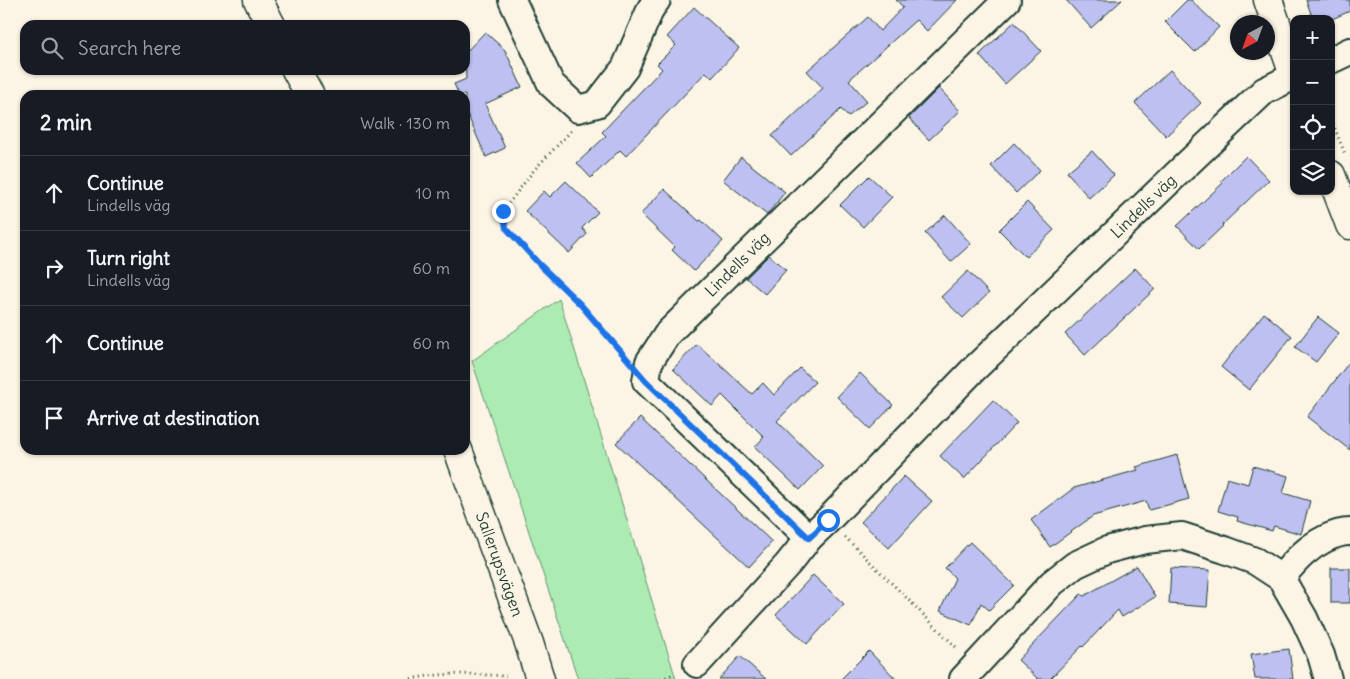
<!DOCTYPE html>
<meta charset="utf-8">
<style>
body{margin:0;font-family:Delius,sans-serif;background:#242831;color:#f1f3f6}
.controls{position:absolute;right:15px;top:15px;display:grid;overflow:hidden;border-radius:10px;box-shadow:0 1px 4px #0004}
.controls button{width:45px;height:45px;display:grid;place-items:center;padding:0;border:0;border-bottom:1px solid #363941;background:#171b24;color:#f1f3f6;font:25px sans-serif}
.compass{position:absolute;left:1230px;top:15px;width:45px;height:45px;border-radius:50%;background:#171b24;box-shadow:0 1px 4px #0004;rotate:221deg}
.stop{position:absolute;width:15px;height:15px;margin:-11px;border:4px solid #1a73e8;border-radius:50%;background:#fff}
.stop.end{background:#1a73e8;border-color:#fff;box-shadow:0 1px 5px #0008}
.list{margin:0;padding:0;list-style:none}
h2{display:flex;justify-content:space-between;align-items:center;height:65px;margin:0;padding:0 20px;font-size:21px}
h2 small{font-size:16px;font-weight:400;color:#9ea1a6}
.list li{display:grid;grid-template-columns:32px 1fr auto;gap:15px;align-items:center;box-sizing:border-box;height:75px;padding:0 20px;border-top:1px solid #363941}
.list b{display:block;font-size:19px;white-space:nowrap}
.list p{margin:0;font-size:16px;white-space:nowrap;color:#9ea1a6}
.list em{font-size:16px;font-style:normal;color:#9ea1a6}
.icon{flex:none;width:28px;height:28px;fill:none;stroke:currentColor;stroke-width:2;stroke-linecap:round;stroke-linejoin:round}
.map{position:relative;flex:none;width:1350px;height:679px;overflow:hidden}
.search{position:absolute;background:#171b24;box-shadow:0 1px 4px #0004;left:20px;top:20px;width:450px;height:55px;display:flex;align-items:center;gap:12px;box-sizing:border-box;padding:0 18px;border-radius:15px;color:#9ea1a6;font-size:19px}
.panel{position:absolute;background:#171b24;box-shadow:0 1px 4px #0004;left:20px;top:90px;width:450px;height:365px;border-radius:15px}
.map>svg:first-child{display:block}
.green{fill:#acebb2;stroke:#669473}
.building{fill:#bdc0f1;stroke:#1f3d34}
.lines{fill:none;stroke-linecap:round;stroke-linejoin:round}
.street-casing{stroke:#1f3d34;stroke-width:30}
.secondary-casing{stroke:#1f3d34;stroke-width:31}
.path{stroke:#1f3d34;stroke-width:3;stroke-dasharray:1 4;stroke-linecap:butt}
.street{stroke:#fcf5e5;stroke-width:26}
.secondary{stroke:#fcf5e5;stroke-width:28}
.route{stroke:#1a73e8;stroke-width:6}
.labels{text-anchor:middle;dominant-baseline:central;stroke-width:5;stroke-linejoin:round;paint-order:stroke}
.street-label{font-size:16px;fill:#1f3d34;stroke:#fcf5e5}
</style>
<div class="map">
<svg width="1350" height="679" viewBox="0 0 1350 679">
<rect width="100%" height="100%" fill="#fcf5e5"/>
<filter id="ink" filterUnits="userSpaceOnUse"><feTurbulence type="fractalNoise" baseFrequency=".02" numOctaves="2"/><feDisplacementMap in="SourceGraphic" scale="10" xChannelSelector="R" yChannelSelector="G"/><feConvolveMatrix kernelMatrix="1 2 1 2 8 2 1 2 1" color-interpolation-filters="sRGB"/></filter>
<g filter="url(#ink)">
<path class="green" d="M559,299L676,679H578L472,361Z"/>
<g class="building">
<path d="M896,0H957L927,31L916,20L849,80L867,101L848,117L841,109L791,156L772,136L823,88L807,71L868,17L880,31L903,7Z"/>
<path d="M1066,0H1122L1091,28Z"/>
<path d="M1187,0H1191L1219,27L1195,52L1165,22Z"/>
<path d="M1306,0H1350V11L1332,19H1313Z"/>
<path d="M694,7L739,48L712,78L706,72L626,156L620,150L591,178L577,163L606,136L602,132L662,69L657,64L676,45L667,37Z"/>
<path d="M1014,22L1041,51L1005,84L979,55Z"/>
<path d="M485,32L505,50L522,87L485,104L505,148L486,157L465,109V95H459L454,84L466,79L465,53Z"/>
<path d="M1170,70L1201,103L1166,136L1135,103Z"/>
<path d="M939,88L960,111L929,140L909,118Z"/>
<path d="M1014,143L1040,170L1016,193L991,166Z"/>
<path d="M1092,151L1114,175L1089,198L1067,172Z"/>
<path d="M1246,156L1269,180L1222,225L1223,226L1199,249L1177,226L1223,183L1221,181Z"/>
<path d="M741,157L785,192L767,215L723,180Z"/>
<path d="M869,176L892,197L863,227L840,205Z"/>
<path d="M566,181L598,212L582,228L587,234L569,253L525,211L544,191L550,197Z"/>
<path d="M664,189L699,221L701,220L723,241L694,271L672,250L675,247L641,214Z"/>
<path d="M1027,202L1054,230L1026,257L999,230Z"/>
<path d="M945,215L971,244L951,262L925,233Z"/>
<path d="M769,255L786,270L765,294L746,278Z"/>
<path d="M1135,268L1155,289L1085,355L1065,334Z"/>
<path d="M968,271L989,293L963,318L941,297Z"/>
<path d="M1264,313L1292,336L1249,390L1221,367Z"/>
<path d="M1318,317L1339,333L1316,362L1295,347Z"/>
<path d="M697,344L752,394L763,383L774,395L800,368L815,382L777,421L823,466L800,490L755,447L764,437L722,395L712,406L673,369Z"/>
<path d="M1350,361V450L1307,417Z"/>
<path d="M860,373L893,405L870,429L837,397Z"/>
<path d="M993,400L1017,423L964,479L940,456Z"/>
<path d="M640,418L772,542L749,567L616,443Z"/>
<path d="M1177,455L1189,499L1149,510L1146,501L1093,516L1050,547L1031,520L1074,488L1138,470L1136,467Z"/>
<path d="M1253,466L1288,476L1283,493L1310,501L1301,534L1274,526L1272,531L1237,521L1238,517L1218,511L1227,478L1248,484Z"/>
<path d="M904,476L932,501L889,548L861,522Z"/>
<path d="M970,542L1014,585L989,610L981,603L971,625L940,611L955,578L945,568Z"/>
<path d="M1137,566L1155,597L1122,617L1118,610L1083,647L1082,646L1050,679H1038L1018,660L1081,594L1084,596Z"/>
<path d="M1171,568L1210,570L1207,607L1169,604Z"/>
<rect x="1331" y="568" width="19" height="35"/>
<path d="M813,575L844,604L807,644L776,615Z"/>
<path d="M1289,649L1293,679H1255L1251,654Z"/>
<path d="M869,651L896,679H841Z"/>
<path d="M740,656L766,679H719Z"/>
</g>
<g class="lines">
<g class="street-casing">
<g id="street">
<path d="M512,0L551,84L578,109L597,104L625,68L651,8L657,0"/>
<path d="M1331,60L1350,51"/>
<path d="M809,538L646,381L649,362L668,333L1007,0"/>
<path d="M1281,578C1288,570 1295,561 1303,554C1315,543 1334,532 1350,532"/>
<path d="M697,664L788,564L809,538L828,520L973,370L1185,166L1264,91L1294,76"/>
<path d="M963,679L1052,583L1075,565L1107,550L1145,540L1182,536L1225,550L1255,561L1281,578L1304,618L1321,655L1328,679"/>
</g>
</g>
<g class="secondary-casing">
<g id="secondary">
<path d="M258,0L271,25"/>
<path d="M1268,0L1294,75"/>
<path d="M296,70L310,95"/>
<path d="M1331,175L1350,225"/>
<path d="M458,450L529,643L540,679"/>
</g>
</g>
<g class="path">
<path d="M1331,119L1345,154"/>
<path d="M571,131L534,170L503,211L506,228L540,265L581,305L626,358"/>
<path d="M845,537L958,649"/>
<path d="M411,679C443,672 474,674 506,676"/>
<path d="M661,679L674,674"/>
</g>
<use href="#street" class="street"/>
<use href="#secondary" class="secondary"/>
</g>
</g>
<g class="lines" filter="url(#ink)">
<path class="route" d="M503,211L506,228L540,265L581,305L646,381L809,538L828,520"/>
</g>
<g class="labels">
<g class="street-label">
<text transform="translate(1143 206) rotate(-44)">Lindells väg</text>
<text transform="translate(737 264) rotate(-45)">Lindells väg</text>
<text transform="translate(500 564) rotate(70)">Sallerupsvägen</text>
</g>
</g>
</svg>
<div class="controls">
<button>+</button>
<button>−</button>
<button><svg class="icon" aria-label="locate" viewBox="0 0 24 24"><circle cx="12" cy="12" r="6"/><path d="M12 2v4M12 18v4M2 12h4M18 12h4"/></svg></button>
<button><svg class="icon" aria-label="layers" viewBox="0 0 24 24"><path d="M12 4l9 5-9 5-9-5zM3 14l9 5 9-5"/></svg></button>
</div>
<svg class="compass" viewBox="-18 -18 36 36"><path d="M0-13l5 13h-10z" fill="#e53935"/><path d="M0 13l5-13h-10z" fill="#9ea1a6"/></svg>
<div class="stop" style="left:828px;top:520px"></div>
<div class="stop end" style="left:503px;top:211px"></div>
<div class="search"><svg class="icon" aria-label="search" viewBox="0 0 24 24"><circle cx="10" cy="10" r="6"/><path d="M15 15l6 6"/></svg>Search here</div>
<section class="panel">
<h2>2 min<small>Walk · 130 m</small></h2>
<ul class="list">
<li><svg class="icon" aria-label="ahead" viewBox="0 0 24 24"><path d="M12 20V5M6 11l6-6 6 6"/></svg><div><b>Continue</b><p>Lindells väg</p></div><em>10 m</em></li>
<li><svg class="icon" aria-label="right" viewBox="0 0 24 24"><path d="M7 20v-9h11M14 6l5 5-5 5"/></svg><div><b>Turn right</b><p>Lindells väg</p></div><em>60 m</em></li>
<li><svg class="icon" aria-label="ahead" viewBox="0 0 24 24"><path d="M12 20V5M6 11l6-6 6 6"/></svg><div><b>Continue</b></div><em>60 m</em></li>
<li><svg class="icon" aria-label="arrive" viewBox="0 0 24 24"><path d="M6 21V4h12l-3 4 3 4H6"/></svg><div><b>Arrive at destination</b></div></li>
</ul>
</section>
</div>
